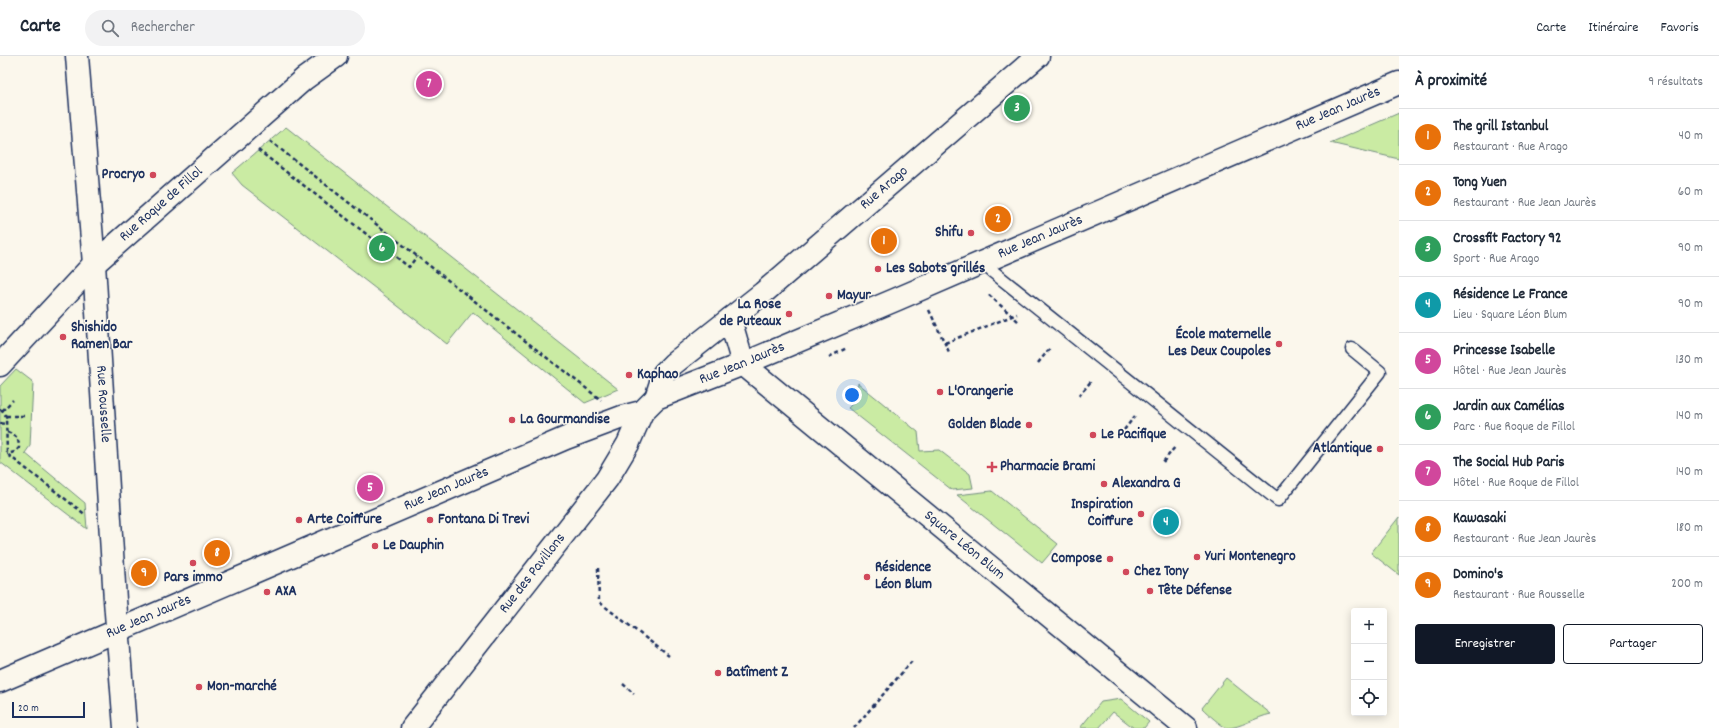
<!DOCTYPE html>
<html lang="fr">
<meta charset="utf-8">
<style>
body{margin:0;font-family:Dekko,sans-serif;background:#f2f2f3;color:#1f2937}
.controls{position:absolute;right:12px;bottom:12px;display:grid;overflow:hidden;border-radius:4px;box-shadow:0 2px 10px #0003}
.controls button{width:36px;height:36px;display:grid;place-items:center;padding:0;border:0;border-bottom:1px solid #e0e1e3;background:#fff;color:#1f2937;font:20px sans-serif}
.scale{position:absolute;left:12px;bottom:10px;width:73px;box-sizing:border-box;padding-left:4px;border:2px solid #1b2f5e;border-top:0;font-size:11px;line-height:14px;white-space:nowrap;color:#1b2f5e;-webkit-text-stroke:3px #fbf7ec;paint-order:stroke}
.you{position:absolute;left:852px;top:339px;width:14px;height:14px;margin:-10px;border:3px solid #fff;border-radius:50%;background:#1a73e8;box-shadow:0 0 0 6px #1a73e833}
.badge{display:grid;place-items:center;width:26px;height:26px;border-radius:50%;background:#111827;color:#fff;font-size:13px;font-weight:700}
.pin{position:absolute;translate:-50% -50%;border:2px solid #fff;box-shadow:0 1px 4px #0006}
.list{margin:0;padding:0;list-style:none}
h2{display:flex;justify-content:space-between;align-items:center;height:52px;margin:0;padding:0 16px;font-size:17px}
h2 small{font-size:13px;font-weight:400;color:#747a83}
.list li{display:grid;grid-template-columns:26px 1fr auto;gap:12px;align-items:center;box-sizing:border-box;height:56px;padding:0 16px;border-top:1px solid #e0e1e3}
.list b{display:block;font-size:15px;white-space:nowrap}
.list p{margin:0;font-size:13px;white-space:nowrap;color:#747a83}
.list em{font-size:13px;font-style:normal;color:#747a83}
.actions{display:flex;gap:8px;padding:12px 16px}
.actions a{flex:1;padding:9px 0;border:1px solid #111827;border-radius:4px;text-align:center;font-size:14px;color:#111827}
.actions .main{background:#111827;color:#fff}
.icon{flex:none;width:22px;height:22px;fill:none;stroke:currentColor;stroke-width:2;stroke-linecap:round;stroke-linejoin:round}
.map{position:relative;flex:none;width:1399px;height:672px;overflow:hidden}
header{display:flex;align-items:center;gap:24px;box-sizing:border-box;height:56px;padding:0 20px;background:#fff;border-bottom:1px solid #e0e1e3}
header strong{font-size:19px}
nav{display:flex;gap:22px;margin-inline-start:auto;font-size:14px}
.search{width:280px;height:36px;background:#f2f2f3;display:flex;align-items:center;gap:10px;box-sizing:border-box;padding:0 14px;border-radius:22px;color:#747a83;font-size:15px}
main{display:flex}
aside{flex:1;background:#fff}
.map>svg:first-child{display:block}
.green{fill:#caeba3;stroke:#728d80}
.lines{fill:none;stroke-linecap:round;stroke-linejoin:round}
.lane-casing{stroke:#1b2f5e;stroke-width:15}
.street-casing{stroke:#1b2f5e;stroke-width:25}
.secondary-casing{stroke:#1b2f5e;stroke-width:25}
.path{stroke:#1b2f5e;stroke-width:2.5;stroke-dasharray:4 3;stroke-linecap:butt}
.lane{stroke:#fbf7ec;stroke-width:12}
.street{stroke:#fbf7ec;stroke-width:22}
.secondary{stroke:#fbf7ec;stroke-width:22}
.poi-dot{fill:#d1495b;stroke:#fbf7ec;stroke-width:1.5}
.labels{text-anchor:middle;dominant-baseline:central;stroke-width:3;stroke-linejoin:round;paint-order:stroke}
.street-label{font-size:15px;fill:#1b2f5e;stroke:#fbf7ec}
.poi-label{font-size:15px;font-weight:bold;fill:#1b2f5e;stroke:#fbf7ec;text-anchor:start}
</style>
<header>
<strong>Carte</strong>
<div class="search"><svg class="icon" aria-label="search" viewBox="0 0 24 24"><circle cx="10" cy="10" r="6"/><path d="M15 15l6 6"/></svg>Rechercher</div>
<nav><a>Carte</a><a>Itinéraire</a><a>Favoris</a></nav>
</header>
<main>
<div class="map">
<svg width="1399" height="672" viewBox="0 0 1399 672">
<rect width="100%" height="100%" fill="#fbf7ec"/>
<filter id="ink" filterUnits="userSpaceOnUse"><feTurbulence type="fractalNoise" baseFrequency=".025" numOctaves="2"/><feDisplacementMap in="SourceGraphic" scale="8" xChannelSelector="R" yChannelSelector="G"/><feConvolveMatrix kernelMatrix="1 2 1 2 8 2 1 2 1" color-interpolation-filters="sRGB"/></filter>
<g filter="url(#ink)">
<g class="green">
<path d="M1399,57V103L1330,87Z"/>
<path d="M286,71L618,333L585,347L473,256L447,288L242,129L232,117Z"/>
<path d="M16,313L33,326L30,390L25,397L85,447L87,473L0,406V330Z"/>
<path d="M858,327L918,376L920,395L939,394L970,418L973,432L952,434L848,352L855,345Z"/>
<path d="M992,435L1058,488L1042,507L957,439Z"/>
<path d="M1399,461V519L1371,497Z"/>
<path d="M1226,622L1271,658C1256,661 1240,672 1227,672C1221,670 1207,657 1202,652Z"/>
<path d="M1121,643L1149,666L1144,672H1134L1113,656L1099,672H1080L1101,646Z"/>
</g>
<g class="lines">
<g class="lane-casing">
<path id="lane" d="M982,207L1278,444L1380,316L1352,293"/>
</g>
<g class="street-casing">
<g id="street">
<path id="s1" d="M77,0L94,208L115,544L125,672"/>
<path id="s2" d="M730,263L743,308L1186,672"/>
<path id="s3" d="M0,309L94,208L304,23L336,0"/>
<path id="s4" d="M656,342L664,317L673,308L763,237L1038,0"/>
<path id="s5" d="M412,672L607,423L628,388L642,356"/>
</g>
</g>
<g class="secondary-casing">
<g id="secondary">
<path id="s6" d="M0,625L566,382L622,361L642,356L656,342L743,308L895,244L1399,27"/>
</g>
</g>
<g class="path">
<path d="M270,85L601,344"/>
<path d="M258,94L409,211L417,200"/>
<path d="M989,239L1019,266"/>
<path d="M929,254L949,296"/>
<path d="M945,287L1017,258"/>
<path d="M829,301L847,292"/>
<path d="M1038,307L1051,291"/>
<path d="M1079,340L1092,324"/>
<path d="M0,353L6,360L7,398L86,459"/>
<path d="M2,355L13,344"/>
<path d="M6,360H25"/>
<path d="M0,367L6,368"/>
<path d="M1124,374L1135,360"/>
<path d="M7,376C16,379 19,382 19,392L15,396L7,398"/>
<path d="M1163,406L1175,391"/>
<path d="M598,512L599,546L669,600"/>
<path d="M623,628L634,638"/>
<path d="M854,672L913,604"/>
</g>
<use href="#lane" class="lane"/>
<use href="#street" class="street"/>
<use href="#secondary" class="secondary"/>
</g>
</g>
<g class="poi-dot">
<circle cx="153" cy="119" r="4"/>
<circle cx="971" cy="177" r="4"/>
<circle cx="878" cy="213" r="4"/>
<circle cx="829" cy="240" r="4"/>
<circle cx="789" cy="258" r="4"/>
<circle cx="63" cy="281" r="4"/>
<circle cx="1279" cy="288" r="4"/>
<circle cx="629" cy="319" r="4"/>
<circle cx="940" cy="336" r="4"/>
<circle cx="512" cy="364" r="4"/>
<circle cx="1029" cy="369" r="4"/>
<circle cx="1093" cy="379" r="4"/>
<circle cx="1380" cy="393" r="4"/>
<path d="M990 405h4v4h4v4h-4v4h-4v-4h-4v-4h4z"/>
<circle cx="1104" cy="428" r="4"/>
<circle cx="1141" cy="458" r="4"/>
<circle cx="299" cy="464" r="4"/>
<circle cx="430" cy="464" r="4"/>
<circle cx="375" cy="490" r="4"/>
<circle cx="1197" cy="501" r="4"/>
<circle cx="1110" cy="503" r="4"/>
<circle cx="193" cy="507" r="4"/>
<circle cx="1126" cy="516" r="4"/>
<circle cx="867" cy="521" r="4"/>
<circle cx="1150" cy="535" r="4"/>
<circle cx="267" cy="536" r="4"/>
<circle cx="718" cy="617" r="4"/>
<circle cx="199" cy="631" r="4"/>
</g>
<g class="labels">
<g class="street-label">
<text stroke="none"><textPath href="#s6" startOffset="1457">Rue Jean Jaurès</textPath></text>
<text stroke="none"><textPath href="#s4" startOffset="314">Rue Arago</textPath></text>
<text stroke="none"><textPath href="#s3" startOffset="228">Rue Roque de Fillol</textPath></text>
<text stroke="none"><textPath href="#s6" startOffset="1133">Rue Jean Jaurès</textPath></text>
<text stroke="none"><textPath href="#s6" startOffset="809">Rue Jean Jaurès</textPath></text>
<text stroke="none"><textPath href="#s1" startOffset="349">Rue Rousselle</textPath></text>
<text stroke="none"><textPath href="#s6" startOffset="486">Rue Jean Jaurès</textPath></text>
<text stroke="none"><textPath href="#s2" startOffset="333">Square Léon Blum</textPath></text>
<text stroke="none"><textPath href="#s5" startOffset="196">Rue des Pavillons</textPath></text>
<text stroke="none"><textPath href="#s6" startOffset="162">Rue Jean Jaurès</textPath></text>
</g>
<g class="poi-label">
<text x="145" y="119" text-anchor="end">Procryo</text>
<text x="963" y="177" text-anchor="end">Shifu</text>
<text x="886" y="213">Les Sabots grillés</text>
<text x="837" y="240">Mayur</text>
<text x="781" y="249" text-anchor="end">La Rose<tspan x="781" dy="17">de Puteaux</tspan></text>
<text x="71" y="272">Shishido<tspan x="71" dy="17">Ramen Bar</tspan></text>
<text x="1271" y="279" text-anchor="end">École maternelle<tspan x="1271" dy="17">Les Deux Coupoles</tspan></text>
<text x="637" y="319">Kaphao</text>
<text x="948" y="336">L'Orangerie</text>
<text x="520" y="364">La Gourmandise</text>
<text x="1021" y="369" text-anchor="end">Golden Blade</text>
<text x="1101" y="379">Le Pacifique</text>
<text x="1372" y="393" text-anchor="end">Atlantique</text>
<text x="1000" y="411">Pharmacie Brami</text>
<text x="1112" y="428">Alexandra G</text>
<text x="1133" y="449" text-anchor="end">Inspiration<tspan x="1133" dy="17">Coiffure</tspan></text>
<text x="307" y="464">Arte Coiffure</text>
<text x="438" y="464">Fontana Di Trevi</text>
<text x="383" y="490">Le Dauphin</text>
<text x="1205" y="501">Yuri Montenegro</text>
<text x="1102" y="503" text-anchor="end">Compose</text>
<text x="875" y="512">Résidence<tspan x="875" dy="17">Léon Blum</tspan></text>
<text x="1134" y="516">Chez Tony</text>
<text x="193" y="522" text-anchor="middle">Pars immo</text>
<text x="1158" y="535">Tête Défense</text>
<text x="275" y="536">AXA</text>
<text x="726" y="617">Batîment Z</text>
<text x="207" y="631">Mon-marché</text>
</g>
</g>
</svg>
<div class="controls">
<button>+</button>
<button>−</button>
<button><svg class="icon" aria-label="locate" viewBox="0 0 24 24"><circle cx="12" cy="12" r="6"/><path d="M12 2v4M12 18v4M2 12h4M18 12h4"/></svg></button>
</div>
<div class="scale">20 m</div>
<div class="you"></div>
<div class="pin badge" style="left:884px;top:185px;background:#e8710a">1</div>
<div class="pin badge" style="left:998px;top:163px;background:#e8710a">2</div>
<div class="pin badge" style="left:1017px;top:52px;background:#2e9e5b">3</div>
<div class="pin badge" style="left:1166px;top:466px;background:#0f9aa8">4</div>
<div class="pin badge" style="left:370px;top:432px;background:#d1479c">5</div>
<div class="pin badge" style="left:382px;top:192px;background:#2e9e5b">6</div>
<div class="pin badge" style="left:429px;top:28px;background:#d1479c">7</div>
<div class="pin badge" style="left:217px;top:497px;background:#e8710a">8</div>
<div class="pin badge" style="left:144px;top:517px;background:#e8710a">9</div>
</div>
<aside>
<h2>À proximité<small>9 résultats</small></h2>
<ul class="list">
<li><span class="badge" style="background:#e8710a">1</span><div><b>The grill Istanbul</b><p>Restaurant · Rue Arago</p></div><em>40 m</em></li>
<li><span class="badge" style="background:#e8710a">2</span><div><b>Tong Yuen</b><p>Restaurant · Rue Jean Jaurès</p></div><em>60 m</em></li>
<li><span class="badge" style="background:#2e9e5b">3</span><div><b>Crossfit Factory 92</b><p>Sport · Rue Arago</p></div><em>90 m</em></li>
<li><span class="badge" style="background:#0f9aa8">4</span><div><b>Résidence Le France</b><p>Lieu · Square Léon Blum</p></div><em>90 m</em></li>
<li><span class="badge" style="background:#d1479c">5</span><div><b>Princesse Isabelle</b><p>Hôtel · Rue Jean Jaurès</p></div><em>130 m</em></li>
<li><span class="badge" style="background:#2e9e5b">6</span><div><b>Jardin aux Camélias</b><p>Parc · Rue Roque de Fillol</p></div><em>140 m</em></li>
<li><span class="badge" style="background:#d1479c">7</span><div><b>The Social Hub Paris</b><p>Hôtel · Rue Roque de Fillol</p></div><em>140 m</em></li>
<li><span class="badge" style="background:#e8710a">8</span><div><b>Kawasaki</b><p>Restaurant · Rue Jean Jaurès</p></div><em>180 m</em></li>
<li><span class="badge" style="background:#e8710a">9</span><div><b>Domino's</b><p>Restaurant · Rue Rousselle</p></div><em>200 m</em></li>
</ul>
<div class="actions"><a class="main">Enregistrer</a><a>Partager</a></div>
</aside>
</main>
